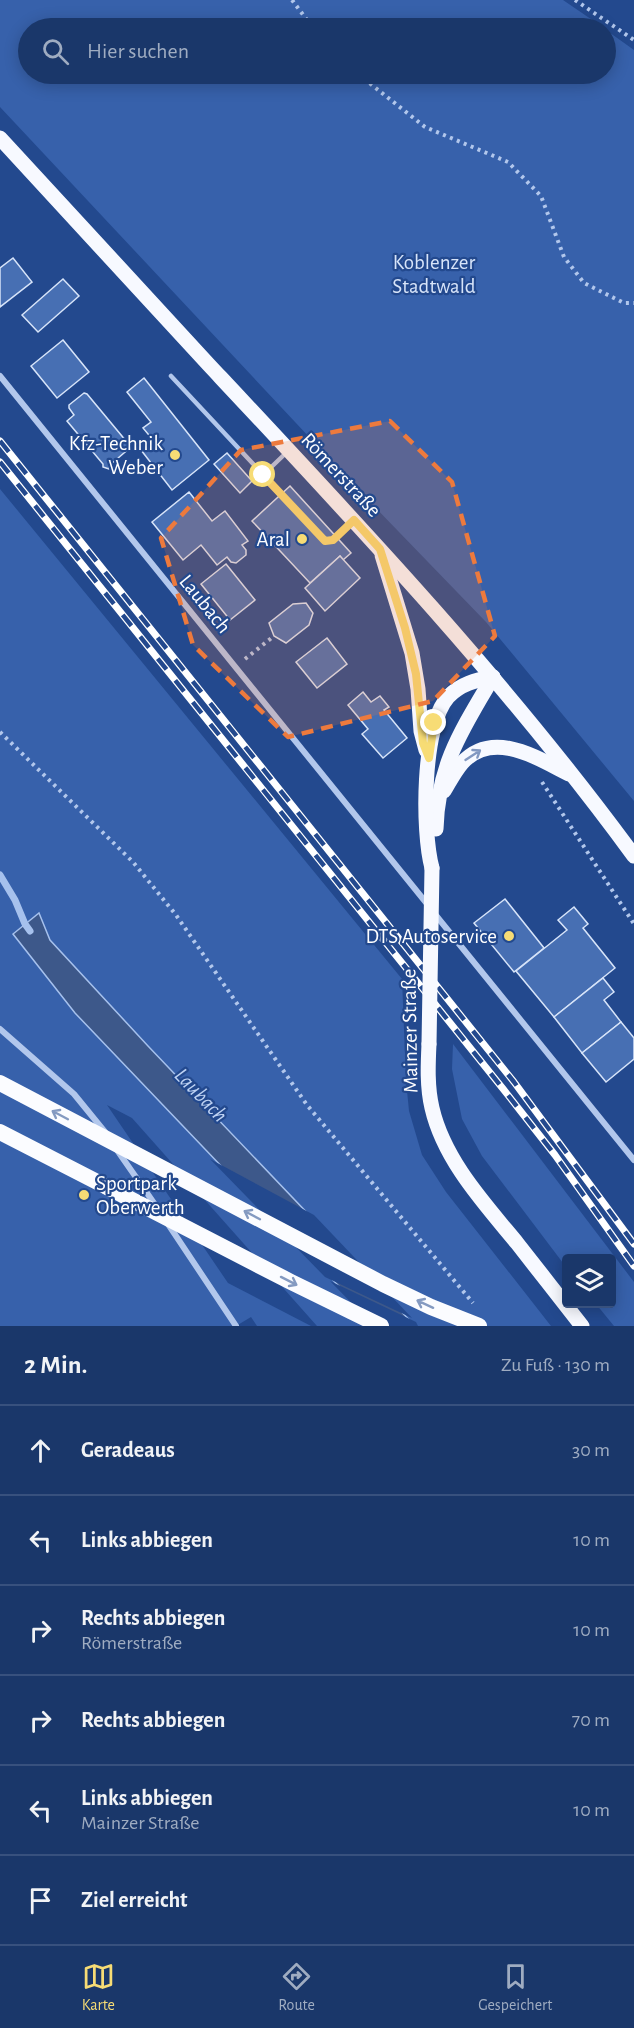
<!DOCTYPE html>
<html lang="de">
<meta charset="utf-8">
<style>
body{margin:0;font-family:"Alegreya Sans",sans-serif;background:#233f70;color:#f1f3f6}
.controls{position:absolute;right:18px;bottom:18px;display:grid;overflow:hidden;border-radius:6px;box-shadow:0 3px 15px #0003}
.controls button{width:54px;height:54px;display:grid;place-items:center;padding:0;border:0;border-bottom:2px solid #38517e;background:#1a376a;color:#f1f3f6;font:30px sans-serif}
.stop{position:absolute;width:18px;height:18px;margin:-14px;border:4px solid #f7dc75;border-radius:50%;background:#fff}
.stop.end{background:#f7dc75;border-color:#fff;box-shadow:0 2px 6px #0008}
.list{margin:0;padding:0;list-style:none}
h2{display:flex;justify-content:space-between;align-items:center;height:78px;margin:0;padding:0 24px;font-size:26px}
h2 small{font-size:20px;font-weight:400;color:#9facc1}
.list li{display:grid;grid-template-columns:39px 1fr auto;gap:18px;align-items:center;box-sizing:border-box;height:90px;padding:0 24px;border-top:2px solid #38517e}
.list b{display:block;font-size:22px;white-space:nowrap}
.list p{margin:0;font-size:20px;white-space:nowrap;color:#9facc1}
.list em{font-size:20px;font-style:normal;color:#9facc1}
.icon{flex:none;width:33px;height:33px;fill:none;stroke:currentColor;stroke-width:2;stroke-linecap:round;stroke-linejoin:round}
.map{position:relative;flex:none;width:634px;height:1326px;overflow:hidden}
.search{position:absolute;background:#1a376a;box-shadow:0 3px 15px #0003;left:18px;right:18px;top:18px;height:66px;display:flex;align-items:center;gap:15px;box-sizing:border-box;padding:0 21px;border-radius:33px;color:#9facc1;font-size:22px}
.sheet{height:618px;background:#1a376a}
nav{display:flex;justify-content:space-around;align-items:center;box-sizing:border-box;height:84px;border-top:2px solid #38517e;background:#1a376a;font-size:16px;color:#9facc1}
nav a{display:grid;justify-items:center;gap:3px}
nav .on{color:#f7dc75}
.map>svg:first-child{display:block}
.green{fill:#3761ab}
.water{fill:#3d588a;stroke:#a6c1ed;stroke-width:1.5}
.pier{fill:#23498e}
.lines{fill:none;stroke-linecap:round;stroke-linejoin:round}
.stream{stroke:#a6c1ed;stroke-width:7}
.building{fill:#476fb3;stroke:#d7e4f9;stroke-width:1.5}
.path{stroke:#b2c7ec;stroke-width:4;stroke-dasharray:3 4.5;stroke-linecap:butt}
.service{stroke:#b2c7ec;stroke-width:4.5}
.minor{stroke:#b2c7ec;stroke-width:6}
.primary{stroke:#f7f9ff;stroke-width:15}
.trunk{stroke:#fbfcff;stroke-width:16}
.rail-casing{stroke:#fff;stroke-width:7}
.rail{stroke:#23498e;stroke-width:4.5;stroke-dasharray:14;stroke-linecap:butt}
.primary-bridge{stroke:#f7f9ff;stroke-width:15}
.trunk-bridge{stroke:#fbfcff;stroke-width:16}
.oneway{stroke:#8298c1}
.oneway2{stroke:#849ac1}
.route{stroke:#f7dc75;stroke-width:8}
.marked{fill:#ed7a3d;fill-opacity:0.2;stroke:#ed7a3d;stroke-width:4.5;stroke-dasharray:12 8;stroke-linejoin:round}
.poi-dot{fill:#f7dc75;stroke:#23498e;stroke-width:2}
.labels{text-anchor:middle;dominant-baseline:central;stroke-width:4.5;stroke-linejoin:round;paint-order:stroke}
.park-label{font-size:21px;fill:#d7e4f9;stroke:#23498e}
.poi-label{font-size:21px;fill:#fff;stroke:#23498e;text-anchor:end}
.street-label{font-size:21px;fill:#fff;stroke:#23498e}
.water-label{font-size:22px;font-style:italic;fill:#bed2f3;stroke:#23498e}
</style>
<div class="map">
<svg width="634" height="1326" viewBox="0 0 634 1326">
<rect width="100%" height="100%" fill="#23498e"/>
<g class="green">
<path d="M0,0H563L604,28H28V74H606V30L634,50V801L486,622L370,502L0,107Z"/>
<path d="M0,489L402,979L406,1080L409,1111L422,1155L446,1192L551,1326H415L148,1046L50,940L38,913L13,934L75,1013L224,1169L378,1326H317L132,1118L107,1105L228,1283L311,1326H257L251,1317L236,1326H0Z"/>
<path d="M453,1044L634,1282V1326H614L596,1304H612V1258H566V1267L482,1156L462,1119L452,1069Z"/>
</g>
<path class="water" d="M39,913L50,940L148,1046L415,1326H378L224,1169L75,1013L13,934Z"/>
<g class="pier">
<path d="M210,1159L314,1215L412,1318L325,1277Z"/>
<path d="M330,1281L416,1322L418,1326H374Z"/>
</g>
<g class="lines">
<path class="stream" d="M0,875L15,900L25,924L30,931"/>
</g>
<g class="building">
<path d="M13,258L32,282L0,307V268Z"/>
<path d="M63,279L79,296L38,332L22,315Z"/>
<path d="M63,340L89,372L57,398L31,366Z"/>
<path d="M144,378L209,460L172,490L141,450L153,440L143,428L151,422L127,392Z"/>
<path d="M84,393L87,394L131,447L110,465L109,469L103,467V464L67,421L74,415L69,408V405Z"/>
<path d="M227,453L252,481L240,493L214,464Z"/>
<path d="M290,486L351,553L343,560L340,556L310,583L252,521Z"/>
<path d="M189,492L212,521L225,511L248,541L242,545L246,550V555L236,563L231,562L227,557L217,565L201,545L183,560L152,522Z"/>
<path d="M340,556L360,578L325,611L305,588Z"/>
<path d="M226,564L255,600L230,620L201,584Z"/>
<path d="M306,603L313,613L309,625L286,643L274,636L269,623L293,604Z"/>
<path d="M327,638L347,664L317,688L296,662Z"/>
<path d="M363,692L371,702L380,696L389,707L384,710L407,738L383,758L362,734L368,729L348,705Z"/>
<path d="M505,899L544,948L514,972L474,923Z"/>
<path d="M574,907L588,924L583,928L615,968L554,1017L516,971L567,930L558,920Z"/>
<path d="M603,978L614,992L604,1000L621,1022L582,1053L554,1017Z"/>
<path d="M621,1022L634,1038V1059L606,1082L582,1053Z"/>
</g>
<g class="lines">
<g class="path">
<path d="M292,0L313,28"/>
<path d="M575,0L634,40"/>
<path d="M358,74L425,127L508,162L541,196L564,257L584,283L624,303H634"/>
<path d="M245,659L274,636"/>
<path d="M0,732L133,862L176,915L307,1105L473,1303"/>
<path d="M542,782L634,924"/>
</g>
<g class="service">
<path d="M171,376L325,541L333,540L353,522"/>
<path d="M263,475L287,452"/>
</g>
<g class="minor">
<path d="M0,376L428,905"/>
<path d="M434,913L634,1160"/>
<path d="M0,1029L74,1094L105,1132"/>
<path d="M117,1150L156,1206"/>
<path d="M168,1224L236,1326"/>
</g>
<g class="primary">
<path d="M0,138C70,214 139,290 209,365C357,523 506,681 634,856"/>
<path d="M382,555L412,653L418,689L421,731L426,750"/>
<path d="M444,791C450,781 455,771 462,763C493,729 537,758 569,774"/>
<path d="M436,829C438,765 461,731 493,677"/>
<path d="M432,868C422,831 422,726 448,697C460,684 476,680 493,677"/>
<path d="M429,1044C428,1065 427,1087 432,1108C444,1160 484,1203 517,1243C539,1271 560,1298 582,1326"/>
</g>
<path class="trunk" d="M0,1132L107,1187"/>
<g class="rail-casing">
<g id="rail">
<path d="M0,441L514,1082L634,1244"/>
<path d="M0,462L504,1090L555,1155L634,1266"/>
</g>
</g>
<use href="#rail" class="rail"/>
<path class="primary-bridge" d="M429,1044L432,868"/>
<g class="trunk-bridge">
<path d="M0,1083L383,1284L431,1307L479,1326"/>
<path d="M107,1187L291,1282L381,1326"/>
</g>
</g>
<defs><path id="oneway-shaft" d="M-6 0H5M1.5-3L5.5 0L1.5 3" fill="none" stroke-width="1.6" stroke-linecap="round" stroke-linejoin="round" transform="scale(1.5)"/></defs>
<use class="oneway" href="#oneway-shaft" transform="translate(473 755) rotate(-33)"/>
<g class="oneway2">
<use href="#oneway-shaft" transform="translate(60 1115) rotate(-152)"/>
<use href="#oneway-shaft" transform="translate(252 1215) rotate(-152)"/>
<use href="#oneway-shaft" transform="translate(289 1281) rotate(27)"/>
<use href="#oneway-shaft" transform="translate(425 1304) rotate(-155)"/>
</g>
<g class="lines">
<path class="route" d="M263,475L325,541L333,540L354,520L380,549L405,628L416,674L423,743L429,758L434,723"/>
</g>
<path class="marked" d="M390,421L452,482L495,636L433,701L288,737L193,645L161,538L241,450Z"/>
<g class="poi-dot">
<circle cx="175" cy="455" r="6"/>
<circle cx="302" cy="539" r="6"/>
<circle cx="509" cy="936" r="6"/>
<circle cx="84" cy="1195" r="6"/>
</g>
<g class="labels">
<g class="park-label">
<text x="434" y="262">Koblenzer<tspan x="434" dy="24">Stadtwald</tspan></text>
</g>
<g class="poi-label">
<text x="163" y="443">Kfz-Technik<tspan x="163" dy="24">Weber</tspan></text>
<text x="290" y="539">Aral</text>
<text x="497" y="936">DTS Autoservice</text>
<text x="96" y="1183" text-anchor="start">Sportpark<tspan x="96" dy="24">Oberwerth</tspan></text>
</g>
<g class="street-label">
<text transform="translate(341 475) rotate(47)">Römerstraße</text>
<text transform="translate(205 604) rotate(51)">Laubach</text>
<text transform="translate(410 1031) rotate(-91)">Mainzer Straße</text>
</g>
<g class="water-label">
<text transform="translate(201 1095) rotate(46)">Laubach</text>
</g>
</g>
</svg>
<div class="controls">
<button><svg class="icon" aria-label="layers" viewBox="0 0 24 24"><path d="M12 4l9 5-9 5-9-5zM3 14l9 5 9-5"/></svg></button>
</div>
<div class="stop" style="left:263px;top:475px"></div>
<div class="stop end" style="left:434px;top:723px"></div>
<div class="search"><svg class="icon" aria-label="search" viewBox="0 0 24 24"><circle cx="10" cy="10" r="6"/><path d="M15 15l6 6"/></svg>Hier suchen</div>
</div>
<section class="sheet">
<h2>2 Min.<small>Zu Fuß · 130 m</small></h2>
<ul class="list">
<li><svg class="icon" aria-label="ahead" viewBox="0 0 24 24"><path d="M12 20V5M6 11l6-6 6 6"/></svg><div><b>Geradeaus</b></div><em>30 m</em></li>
<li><svg class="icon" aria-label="left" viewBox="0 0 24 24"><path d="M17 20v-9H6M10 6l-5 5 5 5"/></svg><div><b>Links abbiegen</b></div><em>10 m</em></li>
<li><svg class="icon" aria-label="right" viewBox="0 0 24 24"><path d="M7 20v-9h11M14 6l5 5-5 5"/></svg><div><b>Rechts abbiegen</b><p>Römerstraße</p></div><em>10 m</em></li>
<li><svg class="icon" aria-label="right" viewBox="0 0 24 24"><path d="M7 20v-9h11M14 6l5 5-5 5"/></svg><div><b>Rechts abbiegen</b></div><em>70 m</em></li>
<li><svg class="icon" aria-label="left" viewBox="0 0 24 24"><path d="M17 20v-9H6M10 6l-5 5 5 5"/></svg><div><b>Links abbiegen</b><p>Mainzer Straße</p></div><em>10 m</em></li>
<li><svg class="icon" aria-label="arrive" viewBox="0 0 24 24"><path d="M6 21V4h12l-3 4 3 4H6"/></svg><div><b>Ziel erreicht</b></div></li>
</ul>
</section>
<nav>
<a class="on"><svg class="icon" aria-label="map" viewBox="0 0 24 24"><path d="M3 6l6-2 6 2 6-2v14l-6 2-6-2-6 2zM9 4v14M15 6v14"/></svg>Karte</a>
<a><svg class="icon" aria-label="directions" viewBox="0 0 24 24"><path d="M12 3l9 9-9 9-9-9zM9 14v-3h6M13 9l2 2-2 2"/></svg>Route</a>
<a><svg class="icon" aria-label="saved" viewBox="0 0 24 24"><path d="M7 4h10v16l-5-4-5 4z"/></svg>Gespeichert</a>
</nav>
